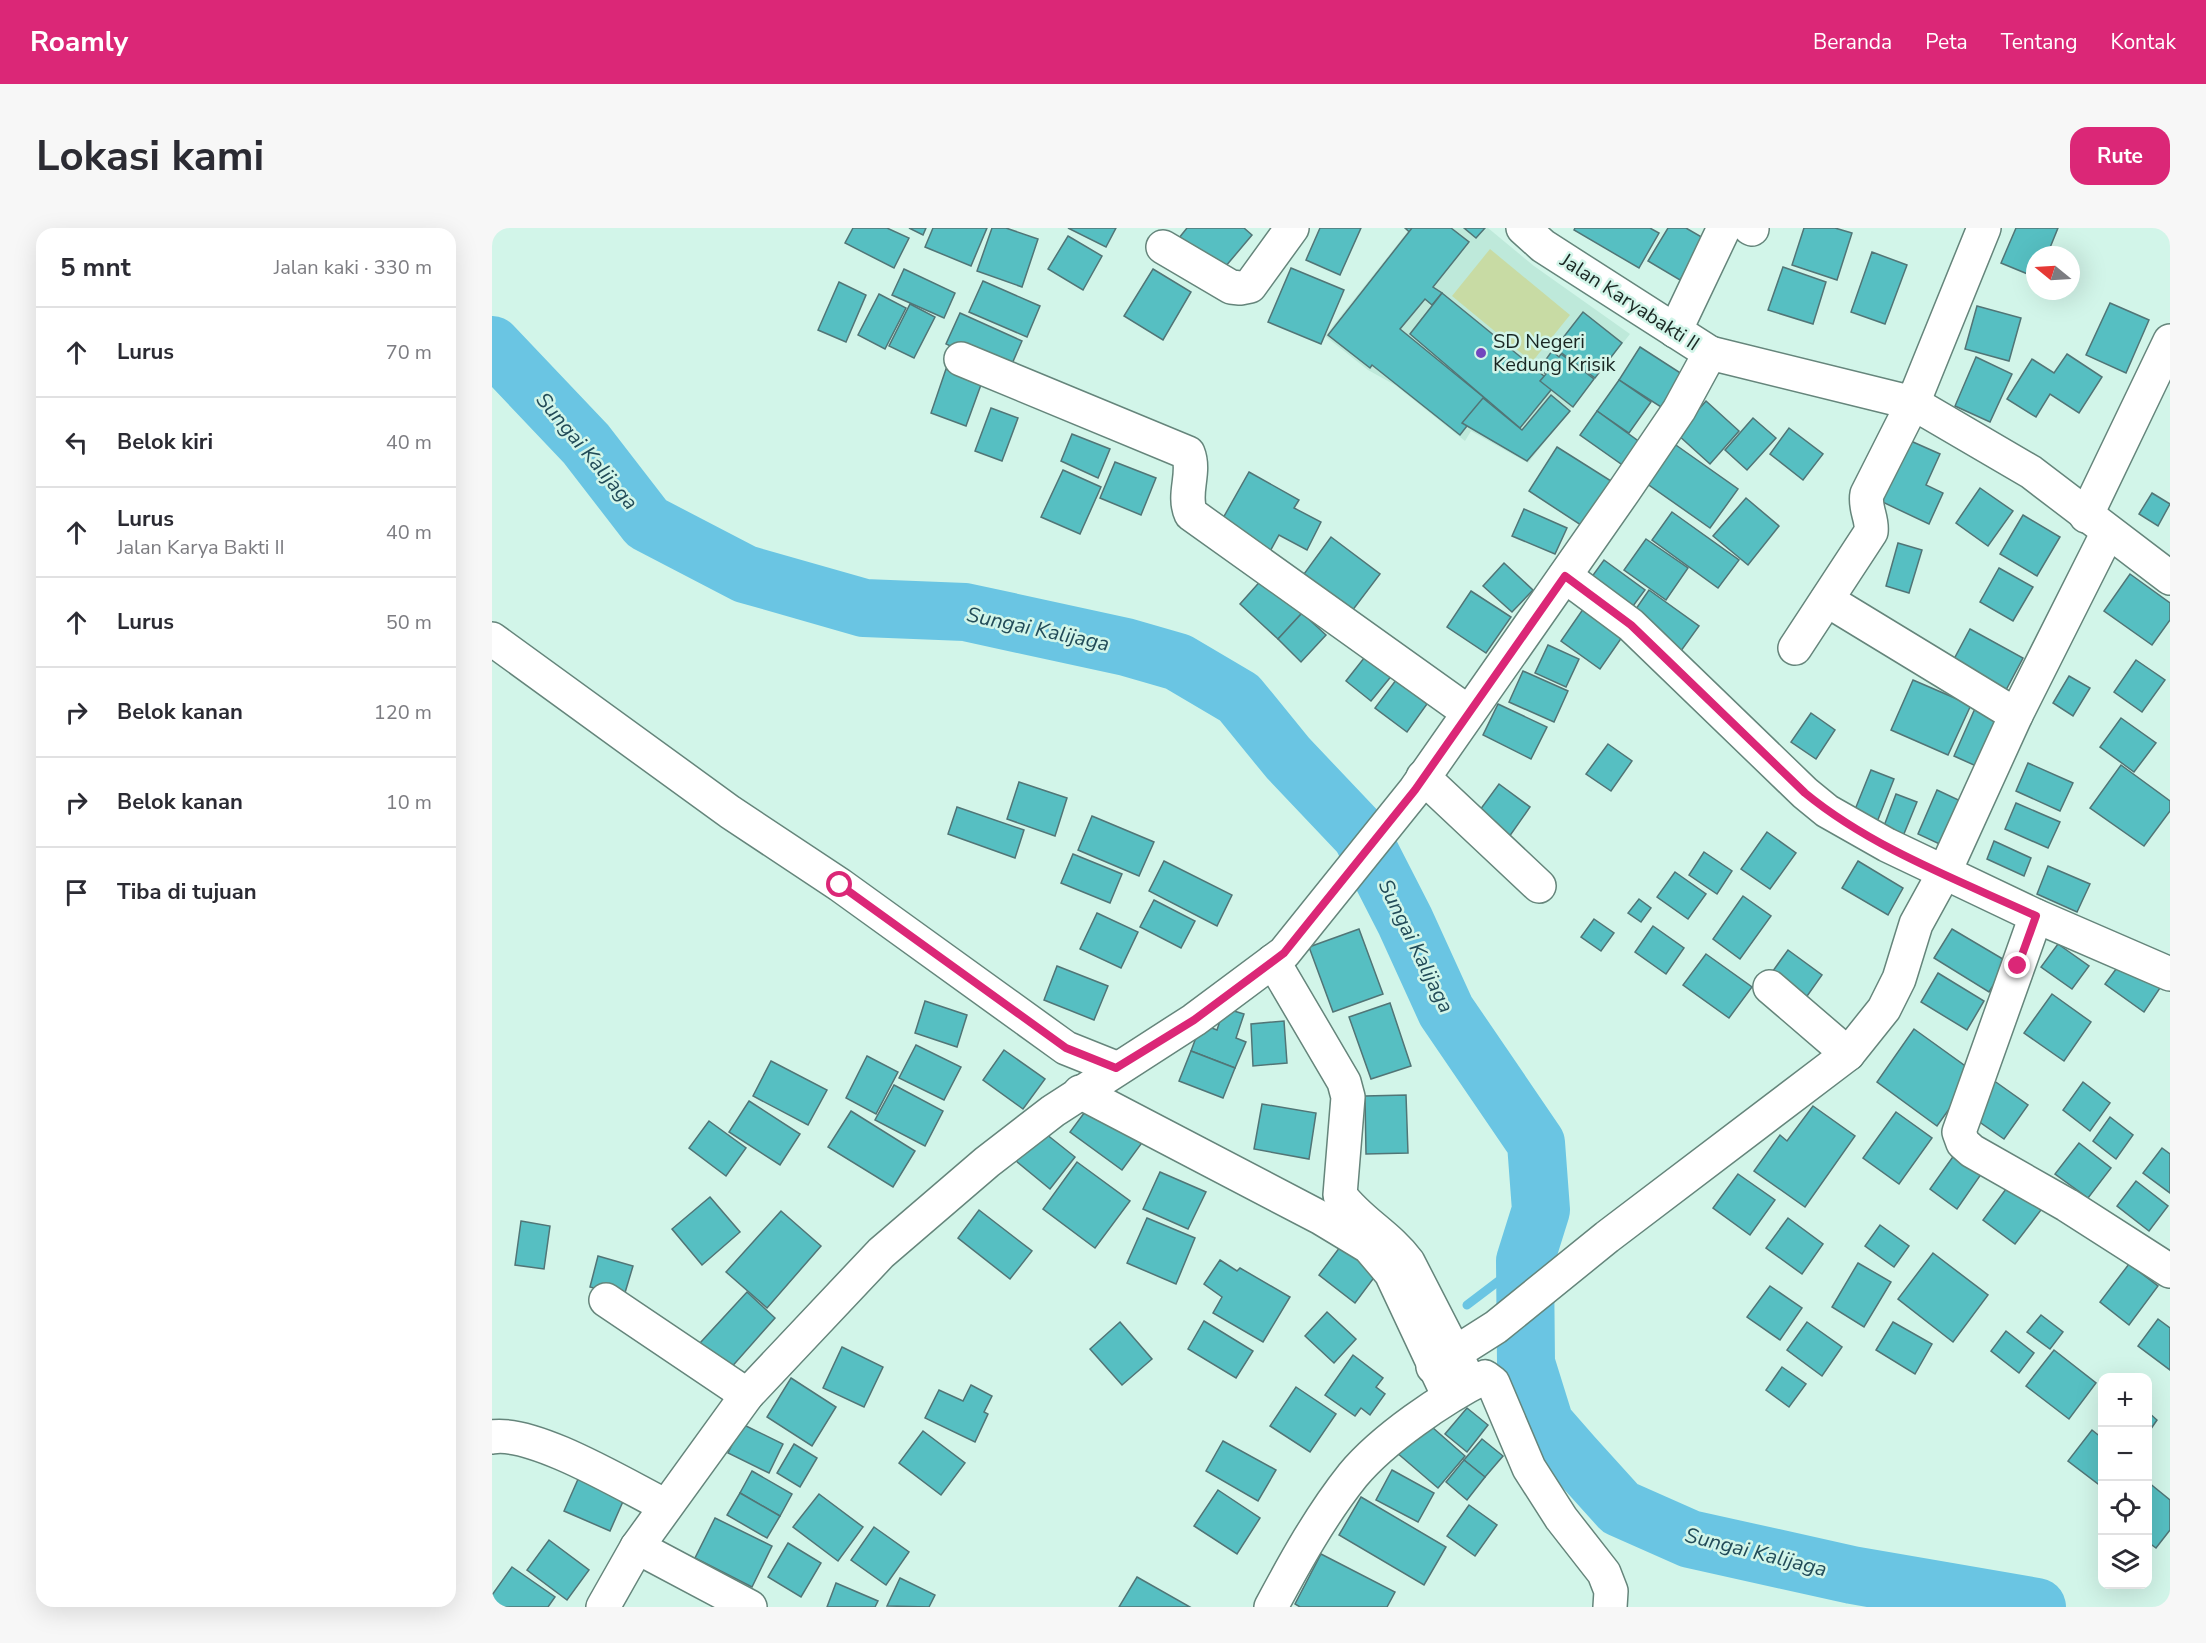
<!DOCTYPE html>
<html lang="id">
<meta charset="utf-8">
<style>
body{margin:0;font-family:"Nunito Sans",sans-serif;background:#f7f7f7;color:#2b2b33}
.controls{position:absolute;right:18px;bottom:18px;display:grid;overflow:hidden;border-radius:12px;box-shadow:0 6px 24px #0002}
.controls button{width:54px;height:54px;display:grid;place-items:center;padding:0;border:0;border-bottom:2px solid #e1e1e2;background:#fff;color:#2b2b33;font:30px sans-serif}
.compass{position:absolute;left:1534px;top:18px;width:54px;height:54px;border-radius:50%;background:#fff;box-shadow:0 6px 24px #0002;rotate:288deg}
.stop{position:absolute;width:18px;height:18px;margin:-14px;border:4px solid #db2777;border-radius:50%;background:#fff}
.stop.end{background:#db2777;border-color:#fff;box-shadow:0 2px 6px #0008}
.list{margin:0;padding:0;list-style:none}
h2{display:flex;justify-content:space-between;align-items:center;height:78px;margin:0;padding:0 24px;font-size:26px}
h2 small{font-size:20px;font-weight:400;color:#7c7c81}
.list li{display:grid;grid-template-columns:39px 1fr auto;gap:18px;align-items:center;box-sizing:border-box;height:90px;padding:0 24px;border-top:2px solid #e1e1e2}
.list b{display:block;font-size:22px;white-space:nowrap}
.list p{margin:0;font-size:20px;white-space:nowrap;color:#7c7c81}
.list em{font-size:20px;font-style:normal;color:#7c7c81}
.icon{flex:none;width:33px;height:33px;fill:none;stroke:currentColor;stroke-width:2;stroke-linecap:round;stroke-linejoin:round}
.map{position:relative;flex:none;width:1678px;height:1379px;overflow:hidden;border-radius:18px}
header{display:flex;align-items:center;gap:36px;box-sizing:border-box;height:84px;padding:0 30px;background:#db2777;color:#fff}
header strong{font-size:28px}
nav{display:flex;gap:33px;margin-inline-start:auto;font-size:21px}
.intro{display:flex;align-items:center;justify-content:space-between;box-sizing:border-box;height:144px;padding:0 36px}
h1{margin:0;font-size:42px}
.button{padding:15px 27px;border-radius:18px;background:#db2777;color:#fff;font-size:21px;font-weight:700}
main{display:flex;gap:36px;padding:0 36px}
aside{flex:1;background:#fff;border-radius:18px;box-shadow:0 6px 24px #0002}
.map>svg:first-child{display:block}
.built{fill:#bee9da}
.green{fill:#c8dba4}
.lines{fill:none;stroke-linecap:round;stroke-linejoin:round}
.stream{stroke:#6ac5e3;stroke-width:9}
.river{stroke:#6ac5e3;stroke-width:58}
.building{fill:#56bfc2;stroke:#517576;stroke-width:1.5}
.minor-casing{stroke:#65857b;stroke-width:36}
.tertiary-casing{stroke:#65857b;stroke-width:36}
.minor{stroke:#fff;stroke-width:33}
.tertiary{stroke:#fff;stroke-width:33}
.route{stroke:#db2777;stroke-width:8}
.poi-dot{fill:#7246be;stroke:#d2f5e9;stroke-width:2}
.labels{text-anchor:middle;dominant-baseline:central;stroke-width:5;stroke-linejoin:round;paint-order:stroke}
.street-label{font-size:20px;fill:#1a2723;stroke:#d2f5e9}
.poi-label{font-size:20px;fill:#1a2723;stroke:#d2f5e9;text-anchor:start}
.water-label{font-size:21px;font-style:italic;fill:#224b58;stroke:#d2f5e9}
</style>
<header>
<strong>Roamly</strong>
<nav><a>Beranda</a><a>Peta</a><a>Tentang</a><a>Kontak</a></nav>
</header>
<div class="intro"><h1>Lokasi kami</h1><a class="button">Rute</a></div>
<main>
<aside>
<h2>5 mnt<small>Jalan kaki · 330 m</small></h2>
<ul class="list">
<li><svg class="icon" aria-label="ahead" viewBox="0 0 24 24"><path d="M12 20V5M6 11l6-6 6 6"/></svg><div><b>Lurus</b></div><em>70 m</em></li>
<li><svg class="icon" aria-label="left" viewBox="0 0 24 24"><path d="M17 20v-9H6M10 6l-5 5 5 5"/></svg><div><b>Belok kiri</b></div><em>40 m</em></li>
<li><svg class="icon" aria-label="ahead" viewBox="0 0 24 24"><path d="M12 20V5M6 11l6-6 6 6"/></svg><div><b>Lurus</b><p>Jalan Karya Bakti II</p></div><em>40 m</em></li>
<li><svg class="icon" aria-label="ahead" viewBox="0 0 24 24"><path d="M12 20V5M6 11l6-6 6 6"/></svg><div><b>Lurus</b></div><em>50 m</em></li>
<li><svg class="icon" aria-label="right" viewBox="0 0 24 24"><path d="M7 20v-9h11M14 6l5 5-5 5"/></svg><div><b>Belok kanan</b></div><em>120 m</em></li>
<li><svg class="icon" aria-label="right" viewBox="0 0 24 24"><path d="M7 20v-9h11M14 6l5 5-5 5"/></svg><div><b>Belok kanan</b></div><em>10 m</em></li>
<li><svg class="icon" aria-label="arrive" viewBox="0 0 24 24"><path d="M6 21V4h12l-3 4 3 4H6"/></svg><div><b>Tiba di tujuan</b></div></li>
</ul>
</aside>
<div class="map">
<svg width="1678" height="1379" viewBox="0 0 1678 1379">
<rect width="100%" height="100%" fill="#d2f5e9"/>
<path class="built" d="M912,0H996L1042,38L1138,106L1036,235L979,203L973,213L903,157L876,142L833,108L916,3Z"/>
<path class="green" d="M998,21L1078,87L1040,134L960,68Z"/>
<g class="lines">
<path class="stream" d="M975,1077L1033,1033"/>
<path class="river" d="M0,117L94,216L155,295L253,346L372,380L473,384L634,419L686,434L747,470L796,530L869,607L913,693L954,783L1044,915L1049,982L1033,1033L1034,1135L1053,1196L1081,1228L1128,1280L1198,1311L1360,1347L1545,1379"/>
</g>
<g class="building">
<path d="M361,0H395L417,10L402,40L353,15Z"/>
<path d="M417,0H434L431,7Z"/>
<path d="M441,0H495L479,38L433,19Z"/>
<path d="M500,0H514L546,11L530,59L485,43Z"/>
<path d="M576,0H624L614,19Z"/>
<path d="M695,0H752L760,7L728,45L687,10Z"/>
<path d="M828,0H869L848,47L814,32Z"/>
<path d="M913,0H934L925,11Z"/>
<path d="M920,0H959L977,14L941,59L950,65L940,77L933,71L908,101L995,172L968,207L880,137L878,140L836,107Z"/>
<path d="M972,0H993L984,10Z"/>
<path d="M1083,0H1158L1167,5L1147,40L1082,2Z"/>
<path d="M1176,0H1194L1213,11L1188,52L1156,33Z"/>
<path d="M1312,0H1343L1360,5L1345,52L1300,37Z"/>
<path d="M1524,0H1566L1555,27H1543V49L1509,35Z"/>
<path d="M576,8L610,28L591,62L556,41Z"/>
<path d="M1380,24L1415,37L1393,96L1359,84Z"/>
<path d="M1291,39L1334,54L1321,96L1276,82Z"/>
<path d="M799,40L852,62L829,116L776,94Z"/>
<path d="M412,41L463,65L452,90L400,67Z"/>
<path d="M661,41L699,64L671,112L632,88Z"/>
<path d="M491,53L548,78L535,109L477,84Z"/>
<path d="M347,54L374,67L354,114L326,102Z"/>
<path d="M950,65L1063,157L1028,200L918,106Z"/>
<path d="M387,66L414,80L393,121L366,107Z"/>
<path d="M1618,75L1657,92L1634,145L1594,127Z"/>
<path d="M418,76L443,89L422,130L397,118Z"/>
<path d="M1485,78L1529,90L1517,133L1473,121Z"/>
<path d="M1091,84L1130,115L1103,150L1063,120Z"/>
<path d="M468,85L530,113L516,145L454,116Z"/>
<path d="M1148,119L1190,146L1169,179L1127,152Z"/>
<path d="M1060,123L1067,129L1069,126L1102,151L1081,179L1048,153L1054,146L1047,141Z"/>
<path d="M1575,126L1610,149L1587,185L1558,166L1544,189L1515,171L1540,131L1562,145Z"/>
<path d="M1484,129L1520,146L1498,194L1463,178Z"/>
<path d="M454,141L490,154L474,198L439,185Z"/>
<path d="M1127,152L1159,174L1137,205L1105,183Z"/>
<path d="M1059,167L1078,183L1035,233L970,195L991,170L1030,202Z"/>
<path d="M1214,173L1247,203L1218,236L1185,206Z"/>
<path d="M499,180L526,190L510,233L483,223Z"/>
<path d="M1105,183L1156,220L1139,243L1088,207Z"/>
<path d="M1261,190L1284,210L1255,242L1233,222Z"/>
<path d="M1297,200L1331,226L1311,252L1278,226Z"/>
<path d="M580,206L618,221L606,250L569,233Z"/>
<path d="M1412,210L1448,226L1434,257L1451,265L1437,296L1382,270Z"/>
<path d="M1181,215L1246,261L1218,300L1154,255Z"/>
<path d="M1065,219L1127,258L1098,303L1037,263Z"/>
<path d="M623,234L664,250L649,287L608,270Z"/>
<path d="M571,242L609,259L588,306L549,289Z"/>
<path d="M757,244L807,272L802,280L829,294L815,322L787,307L776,327L726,299Z"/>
<path d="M1488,260L1521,283L1496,318L1464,295Z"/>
<path d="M1660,265L1678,276L1666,298L1647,286Z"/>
<path d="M1254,270L1287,298L1256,337L1221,308Z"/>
<path d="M1032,281L1075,300L1063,326L1020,308Z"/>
<path d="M1180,284L1247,332L1226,360L1160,312Z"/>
<path d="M1531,287L1568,309L1545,348L1508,326Z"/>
<path d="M839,309L888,346L860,383L812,346Z"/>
<path d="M1154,311L1196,340L1174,372L1132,342Z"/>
<path d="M1406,315L1430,322L1417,365L1394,358Z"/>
<path d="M1112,332L1153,362L1132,390L1091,361Z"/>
<path d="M1012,335L1041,362L1020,384L991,358Z"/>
<path d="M1507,340L1541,359L1521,393L1488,374Z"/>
<path d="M1638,346L1678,375V392L1660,417L1612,383Z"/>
<path d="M772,349L810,385L786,411L748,376Z"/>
<path d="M1157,362L1207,398L1186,427L1137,391Z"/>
<path d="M979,363L1019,389L994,425L955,399Z"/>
<path d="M1096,374L1135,402L1108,441L1069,413Z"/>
<path d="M810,385L834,407L809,434L786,411Z"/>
<path d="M1478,401L1531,430L1514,462L1461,433Z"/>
<path d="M1056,417L1087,431L1074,459L1043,445Z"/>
<path d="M876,425L901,446L879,473L854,453Z"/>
<path d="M1644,432L1673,452L1650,484L1622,464Z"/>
<path d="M1031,443L1076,463L1062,494L1017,474Z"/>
<path d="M1577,448L1598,460L1581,488L1561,475Z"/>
<path d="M904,452L935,476L915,504L883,480Z"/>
<path d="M1421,452L1479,477L1456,527L1399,502Z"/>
<path d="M1006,476L1055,499L1039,531L991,507Z"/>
<path d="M1485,476L1516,490L1493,542L1462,528Z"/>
<path d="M1319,485L1343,502L1324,531L1299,514Z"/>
<path d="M1629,490L1664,515L1642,544L1608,519Z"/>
<path d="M1116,516L1140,533L1119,563L1094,546Z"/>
<path d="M1536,535L1581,555L1568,583L1524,563Z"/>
<path d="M1629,537L1678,573V583L1652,618L1598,580Z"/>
<path d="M1379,542L1402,551L1385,594L1362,584Z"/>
<path d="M527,554L575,570L563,608L515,591Z"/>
<path d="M1007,556L1038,579L1017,609L985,586Z"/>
<path d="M1445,562L1473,575L1454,619L1426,606Z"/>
<path d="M1404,566L1425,574L1409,613L1389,606Z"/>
<path d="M1524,575L1568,594L1556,620L1513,601Z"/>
<path d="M465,579L532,602L523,630L456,606Z"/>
<path d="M600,588L662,614L647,648L586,622Z"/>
<path d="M1275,604L1304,625L1278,661L1249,641Z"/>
<path d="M1502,613L1539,630L1532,648L1495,631Z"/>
<path d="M1212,624L1240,643L1225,666L1197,647Z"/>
<path d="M581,626L630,646L618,675L569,655Z"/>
<path d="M672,633L740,667L725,698L657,663Z"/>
<path d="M1366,633L1411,660L1396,687L1350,660Z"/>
<path d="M1556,638L1598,656L1585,684L1545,666Z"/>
<path d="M1183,644L1214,666L1196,691L1165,669Z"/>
<path d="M1251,668L1279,688L1248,731L1221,711Z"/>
<path d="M1147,671L1159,680L1149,694L1136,685Z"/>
<path d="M662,672L703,693L689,720L648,699Z"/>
<path d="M605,685L646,704L629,740L588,721Z"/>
<path d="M1102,691L1122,705L1109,723L1089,709Z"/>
<path d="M1161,698L1192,720L1174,746L1143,724Z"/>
<path d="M867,701L891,766L841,784L817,719Z"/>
<path d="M1460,701L1516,734L1497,764L1442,730Z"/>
<path d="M1566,716L1597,738L1580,761L1549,739Z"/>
<path d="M1296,722L1330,747L1313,771L1278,747Z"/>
<path d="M1214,726L1260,759L1237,790L1191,757Z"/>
<path d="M1630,733L1668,760L1652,784L1613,756Z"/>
<path d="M565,738L616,758L602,792L552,772Z"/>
<path d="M1446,745L1492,773L1475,802L1429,774Z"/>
<path d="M1560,766L1599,794L1572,833L1532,805Z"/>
<path d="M433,773L475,787L465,819L423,805Z"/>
<path d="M898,775L919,838L879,851L857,789Z"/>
<path d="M732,780L752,786L744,810L754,814L743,840L699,823L709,796L725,802Z"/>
<path d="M792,793L795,835L761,838L759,796Z"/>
<path d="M1422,801L1483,845L1445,898L1385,854Z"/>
<path d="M424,817L469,839L452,872L407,850Z"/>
<path d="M512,822L553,851L531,881L491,852Z"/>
<path d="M699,823L743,840L731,870L687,853Z"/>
<path d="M375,828L406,844L384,886L354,870Z"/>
<path d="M279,833L335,862L316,897L261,868Z"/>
<path d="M1501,852L1536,877L1512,911L1476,886Z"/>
<path d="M1591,854L1618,875L1598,903L1571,882Z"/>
<path d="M402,857L451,883L433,918L383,892Z"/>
<path d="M914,867L916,925L874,926L873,868Z"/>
<path d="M257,873L308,906L288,937L237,904Z"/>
<path d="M601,873L652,912L630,942L578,904Z"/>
<path d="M770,876L824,885L817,931L762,921Z"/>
<path d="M1321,878L1363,908L1313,979L1262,943L1288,907L1295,913Z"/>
<path d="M359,883L423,923L401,959L336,919Z"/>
<path d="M1404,884L1440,910L1407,956L1371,930Z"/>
<path d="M1618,889L1641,907L1624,931L1601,913Z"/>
<path d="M217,893L254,920L234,948L197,920Z"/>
<path d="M549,902L583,929L558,961L524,933Z"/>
<path d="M1587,915L1619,940L1596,970L1563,946Z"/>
<path d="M1670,920L1678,926V965L1651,945Z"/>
<path d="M1465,923L1492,942L1465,981L1438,961Z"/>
<path d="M585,934L638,973L603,1020L551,981Z"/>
<path d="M668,944L714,964L696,1001L651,981Z"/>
<path d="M1246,946L1283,972L1258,1007L1221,980Z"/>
<path d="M1644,953L1676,978L1657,1003L1625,978Z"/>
<path d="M1517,957L1549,982L1523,1016L1491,992Z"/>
<path d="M218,969L248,1004L210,1037L180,1001Z"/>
<path d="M487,982L540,1023L518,1051L466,1010Z"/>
<path d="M289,983L329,1018L275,1080L234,1044Z"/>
<path d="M655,990L703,1010L684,1056L635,1035Z"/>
<path d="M1296,990L1331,1016L1310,1046L1274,1020Z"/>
<path d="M29,993L58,998L52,1041L23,1037Z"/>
<path d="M1388,997L1417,1018L1402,1039L1373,1018Z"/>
<path d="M851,1015L887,1043L863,1075L827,1047Z"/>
<path d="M1441,1025L1496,1067L1461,1114L1406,1071Z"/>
<path d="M106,1028L141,1038L132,1068L98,1059Z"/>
<path d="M728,1032L745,1043L748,1040L798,1069L771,1114L721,1085L730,1069L712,1056Z"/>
<path d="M1366,1035L1399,1054L1372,1099L1340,1079Z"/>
<path d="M1637,1036L1666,1058L1637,1097L1608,1074Z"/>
<path d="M1278,1058L1310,1080L1288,1112L1255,1089Z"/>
<path d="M255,1064L283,1090L237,1142L208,1115Z"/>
<path d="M835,1084L864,1111L842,1135L813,1108Z"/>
<path d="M1549,1087L1571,1104L1558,1121L1535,1104Z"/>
<path d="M1666,1091L1678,1100V1142L1646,1118Z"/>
<path d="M712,1093L761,1123L744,1150L696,1121Z"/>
<path d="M628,1094L660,1131L630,1157L598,1121Z"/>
<path d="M1315,1094L1350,1119L1330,1148L1295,1122Z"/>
<path d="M1401,1094L1440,1116L1423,1146L1384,1122Z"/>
<path d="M1514,1103L1542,1125L1527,1145L1499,1123Z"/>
<path d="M350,1119L391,1139L372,1179L331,1160Z"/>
<path d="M1562,1122L1604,1155L1577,1191L1534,1158Z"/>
<path d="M861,1127L891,1150L884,1159L893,1166L878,1187L869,1180L863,1188L833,1167Z"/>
<path d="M1290,1139L1314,1156L1297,1179L1274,1162Z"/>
<path d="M299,1150L344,1179L320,1218L275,1189Z"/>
<path d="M479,1157L500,1168L492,1184L496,1186L483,1214L433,1190L447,1162L471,1173Z"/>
<path d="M804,1159L844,1186L818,1224L778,1198Z"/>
<path d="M975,1180L996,1197L975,1224L953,1206Z"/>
<path d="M1656,1184L1665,1192L1656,1205Z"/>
<path d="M932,1192L973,1228L946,1260L904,1224Z"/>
<path d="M250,1196L291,1216L277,1245L236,1225Z"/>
<path d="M1600,1202L1610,1210V1259L1576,1233Z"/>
<path d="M431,1203L473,1235L449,1267L407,1235Z"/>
<path d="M990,1211L1011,1228L993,1249L972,1232Z"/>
<path d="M731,1213L784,1242L766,1273L714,1243Z"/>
<path d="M302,1216L325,1230L308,1259L285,1245Z"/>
<path d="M972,1232L993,1249L975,1272L954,1254Z"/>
<path d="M900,1242L942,1265L926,1294L884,1272Z"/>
<path d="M260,1243L300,1266L288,1288L248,1265Z"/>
<path d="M87,1249L133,1269L118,1303L72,1283Z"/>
<path d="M1656,1254L1678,1272V1302L1664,1320L1656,1314Z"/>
<path d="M726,1262L768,1290L745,1326L702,1298Z"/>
<path d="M248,1265L288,1288L275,1310L235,1287Z"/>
<path d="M327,1266L371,1299L346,1333L301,1299Z"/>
<path d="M869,1269L954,1319L932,1357L847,1307Z"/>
<path d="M977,1277L1005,1297L983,1328L955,1308Z"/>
<path d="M223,1290L280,1318L260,1359L203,1330Z"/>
<path d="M382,1299L417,1324L394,1357L359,1332Z"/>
<path d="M57,1312L97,1342L75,1372L35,1342Z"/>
<path d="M296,1315L329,1335L309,1369L276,1349Z"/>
<path d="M829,1326L903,1364L895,1379H808L803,1376Z"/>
<path d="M20,1339L63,1369L56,1379H0V1367Z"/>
<path d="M645,1349L698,1379H627Z"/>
<path d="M408,1350L443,1367L437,1379L395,1378Z"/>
<path d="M344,1355L386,1373L383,1379H335Z"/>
</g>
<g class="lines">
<g class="minor-casing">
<g id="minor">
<path d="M1031,0L1051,18L1218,125"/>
<path d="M1258,0L1260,1"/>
<path d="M671,19L739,59L748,60L758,58L800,0"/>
<path d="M1183,103L1232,0"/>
<path d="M469,131L696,225C704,245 690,266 699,286L976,484"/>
<path d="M1594,288L1678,113"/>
<path d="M1073,348L1139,397L1313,565L1335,583L1395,617L1544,688L1678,746"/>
<path d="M1335,372L1524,487"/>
<path d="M0,411L238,584L348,657L574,820L624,840"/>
<path d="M1303,420L1379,304C1381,291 1372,280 1375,266L1421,175L1539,244L1678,350"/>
<path d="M931,549L1047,658"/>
<path d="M1544,688L1467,904L1471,915L1480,923L1575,977L1678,1043"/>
<path d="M781,733L852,854L856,869L848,967C867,993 897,1008 916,1034L973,1145"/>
<path d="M1278,759L1356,826"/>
<path d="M588,864L829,990L877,1019L899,1045L952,1158"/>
<path d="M114,1072L255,1167"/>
<path d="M941,1139L1004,1099L1115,1009L1356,826L1392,781L1407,751L1424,696L1452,645L1524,487L1616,304"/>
<path d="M0,1209C42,1202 134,1258 174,1278"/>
<path d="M145,1319L258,1379"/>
<path d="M779,1379C803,1334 829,1287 861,1247C891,1211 951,1170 993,1149L1001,1155L1037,1240L1069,1290L1112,1345L1119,1363L1118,1379"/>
</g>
</g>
<g class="tertiary-casing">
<path id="tertiary" d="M111,1379L145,1319L255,1167L389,1025L495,934L561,883L702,792L792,725L923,562L1132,263L1187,182L1218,125L1421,175L1492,0"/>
</g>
<use href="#minor" class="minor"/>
<use href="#tertiary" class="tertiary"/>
</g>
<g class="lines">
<path class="route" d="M348,657L574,820L624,840L702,792L792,725L923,562L1073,348L1139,397L1313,565C1380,620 1466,652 1544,688L1526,738"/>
</g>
<circle class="poi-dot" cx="989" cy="125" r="6"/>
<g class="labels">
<g class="street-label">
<text transform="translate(1138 74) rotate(33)">Jalan Karyabakti II</text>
</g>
<g class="poi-label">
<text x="1001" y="113">SD Negeri<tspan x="1001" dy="23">Kedung Krisik</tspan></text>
</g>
<g class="water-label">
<text transform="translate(95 223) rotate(50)">Sungai Kalijaga</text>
<text transform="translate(546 401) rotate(12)">Sungai Kalijaga</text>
<text transform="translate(924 718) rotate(64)">Sungai Kalijaga</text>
<text transform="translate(1264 1324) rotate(14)">Sungai Kalijaga</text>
</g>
</g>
</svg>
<div class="controls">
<button>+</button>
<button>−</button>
<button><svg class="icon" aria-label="locate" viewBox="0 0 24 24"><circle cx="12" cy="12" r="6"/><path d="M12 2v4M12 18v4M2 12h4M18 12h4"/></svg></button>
<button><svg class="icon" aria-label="layers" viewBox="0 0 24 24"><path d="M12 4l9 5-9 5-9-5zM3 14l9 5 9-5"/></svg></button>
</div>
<svg class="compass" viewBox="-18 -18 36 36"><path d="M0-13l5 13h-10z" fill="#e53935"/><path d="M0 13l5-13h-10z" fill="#7c7c81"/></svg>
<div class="stop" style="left:348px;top:657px"></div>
<div class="stop end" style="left:1526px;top:738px"></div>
</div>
</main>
